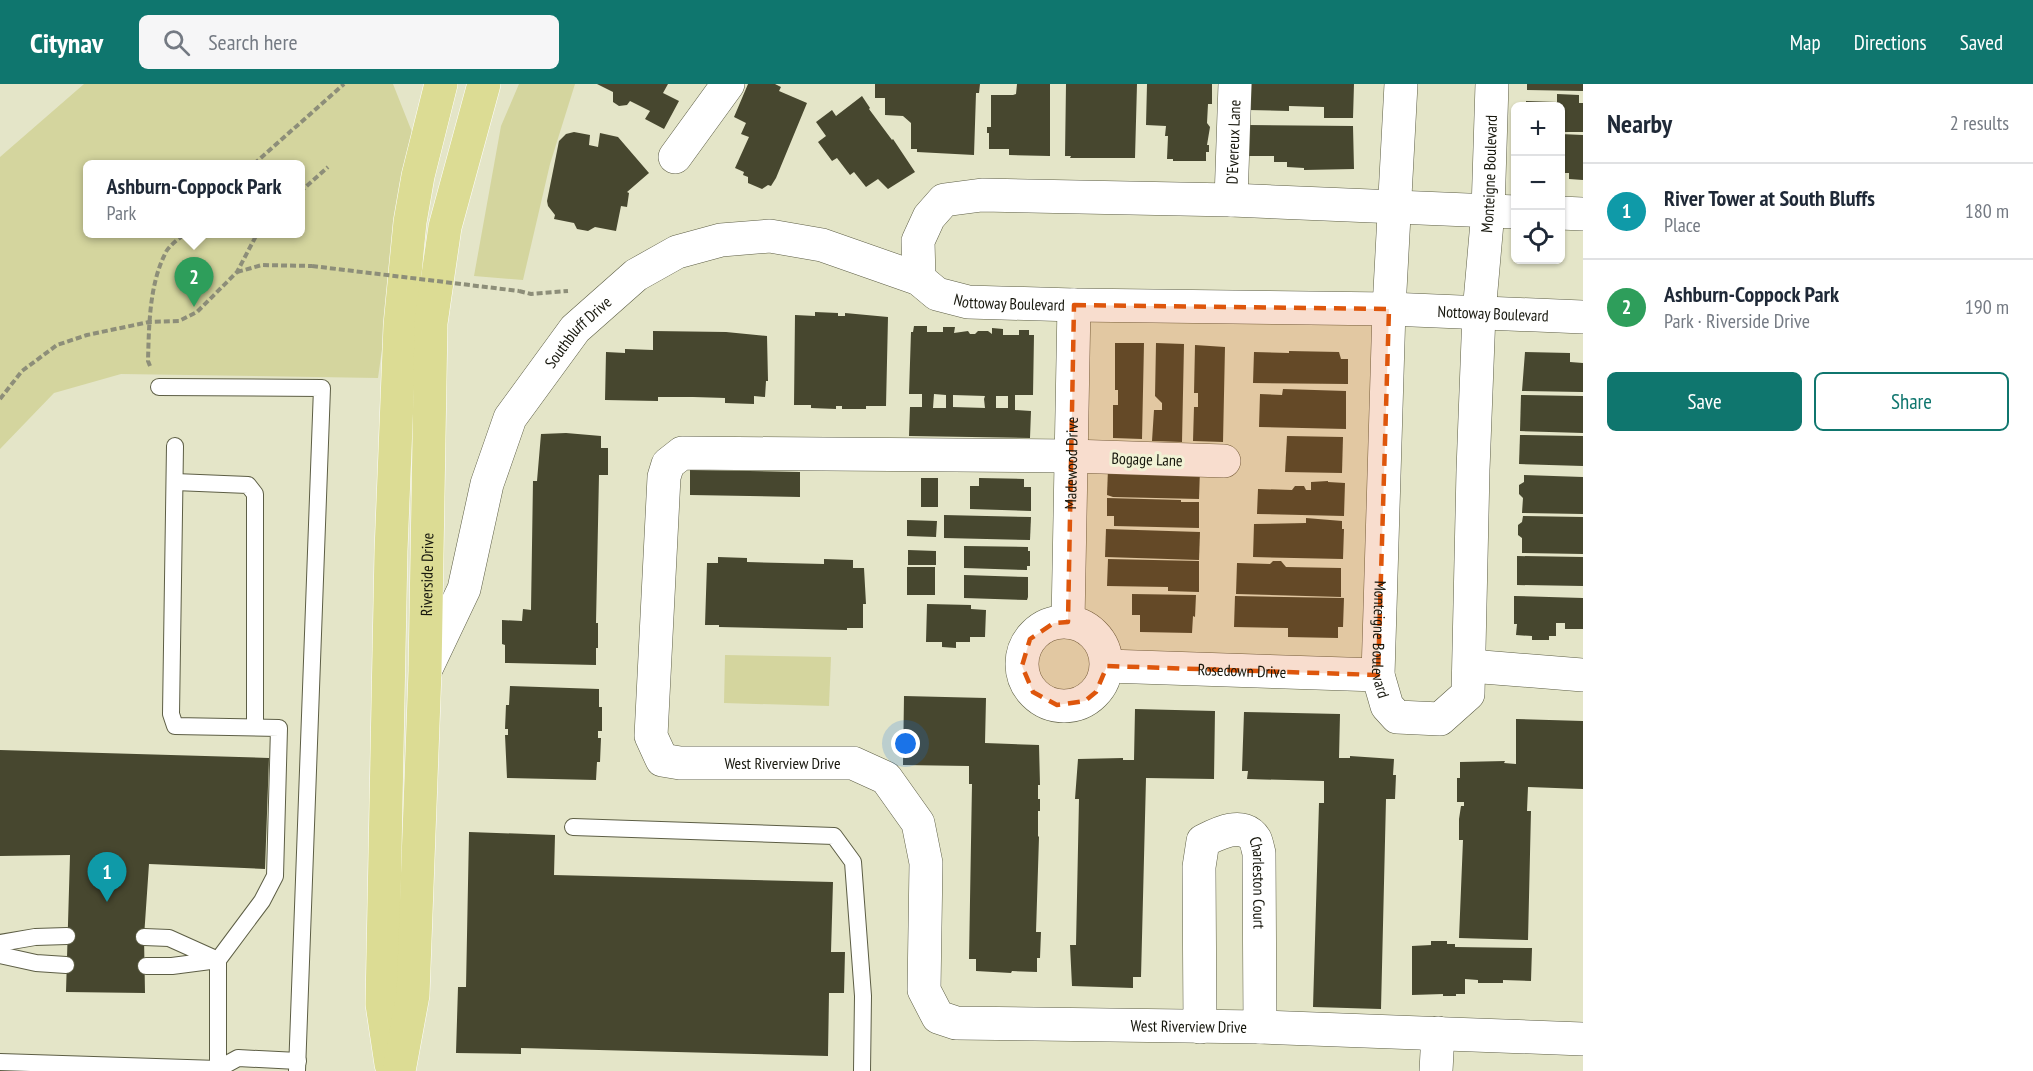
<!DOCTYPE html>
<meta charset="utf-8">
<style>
body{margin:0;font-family:"PT Sans Narrow",sans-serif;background:#f6f6f7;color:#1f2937}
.controls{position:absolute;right:18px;top:18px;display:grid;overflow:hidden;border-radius:9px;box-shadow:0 2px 4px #0004}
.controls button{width:54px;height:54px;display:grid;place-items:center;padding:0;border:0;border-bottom:2px solid #e0e1e3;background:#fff;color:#1f2937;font:30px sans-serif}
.you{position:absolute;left:906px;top:660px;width:21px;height:21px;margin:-15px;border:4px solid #fff;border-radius:50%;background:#1a73e8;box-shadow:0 0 0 9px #1a73e833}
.badge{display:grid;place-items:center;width:39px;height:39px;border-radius:50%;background:#0f766e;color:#fff;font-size:20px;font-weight:700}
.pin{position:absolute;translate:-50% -50px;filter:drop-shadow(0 2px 3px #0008)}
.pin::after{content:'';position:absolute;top:32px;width:21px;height:18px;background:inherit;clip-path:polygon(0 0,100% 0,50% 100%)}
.popup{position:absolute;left:83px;top:76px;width:222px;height:78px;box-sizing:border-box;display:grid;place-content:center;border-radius:9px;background:#fff;filter:drop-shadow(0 2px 4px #0005);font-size:20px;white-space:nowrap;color:#747a83}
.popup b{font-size:22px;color:#1f2937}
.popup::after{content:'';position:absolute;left:50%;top:100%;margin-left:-12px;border:12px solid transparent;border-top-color:#fff}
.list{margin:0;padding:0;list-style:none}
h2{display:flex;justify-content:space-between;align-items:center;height:78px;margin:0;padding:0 24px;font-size:26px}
h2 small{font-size:20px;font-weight:400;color:#747a83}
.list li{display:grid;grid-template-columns:39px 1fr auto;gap:18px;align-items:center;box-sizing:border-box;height:96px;padding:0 24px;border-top:2px solid #e0e1e3}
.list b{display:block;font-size:22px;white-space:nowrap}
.list p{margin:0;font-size:20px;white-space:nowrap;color:#747a83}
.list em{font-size:20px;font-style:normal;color:#747a83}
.actions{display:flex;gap:12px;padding:18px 24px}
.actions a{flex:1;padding:14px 0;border:2px solid #0f766e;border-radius:9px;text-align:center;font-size:21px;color:#0f766e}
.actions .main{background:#0f766e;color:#fff}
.icon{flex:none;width:33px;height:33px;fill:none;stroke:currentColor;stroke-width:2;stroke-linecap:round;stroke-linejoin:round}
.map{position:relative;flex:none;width:1583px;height:987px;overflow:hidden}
header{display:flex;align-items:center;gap:36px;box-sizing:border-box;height:84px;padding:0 30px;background:#0f766e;color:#fff}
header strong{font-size:28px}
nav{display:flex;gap:33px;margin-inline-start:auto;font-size:21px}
.search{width:420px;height:54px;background:#f6f6f7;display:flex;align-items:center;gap:15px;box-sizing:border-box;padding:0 21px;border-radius:9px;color:#747a83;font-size:22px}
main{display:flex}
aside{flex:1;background:#fff}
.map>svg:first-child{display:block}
.green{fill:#d4d59e;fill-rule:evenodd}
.building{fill:#47472f;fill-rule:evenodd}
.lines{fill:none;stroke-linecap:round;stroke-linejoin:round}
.service-casing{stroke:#5d5e45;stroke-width:18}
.minor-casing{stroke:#5d5e45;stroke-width:34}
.primary-casing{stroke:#fff;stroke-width:34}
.path{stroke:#8d8e79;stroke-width:4;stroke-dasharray:6 3;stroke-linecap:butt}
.service{stroke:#fff;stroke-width:16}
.minor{stroke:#fff;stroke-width:33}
.primary{stroke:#dcdc94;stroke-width:33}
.path-bridge{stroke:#8d8e79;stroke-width:4;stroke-dasharray:6 3;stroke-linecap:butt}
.marked{fill:#de560c;fill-opacity:0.2;stroke:#de560c;stroke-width:4.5;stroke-dasharray:12 8;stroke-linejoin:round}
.labels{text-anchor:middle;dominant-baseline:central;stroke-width:6;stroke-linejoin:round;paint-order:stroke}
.street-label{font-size:16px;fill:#17170d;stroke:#f1f2d5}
</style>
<header>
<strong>Citynav</strong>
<div class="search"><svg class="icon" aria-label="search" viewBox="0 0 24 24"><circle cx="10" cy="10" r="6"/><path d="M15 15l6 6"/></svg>Search here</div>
<nav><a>Map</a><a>Directions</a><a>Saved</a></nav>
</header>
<main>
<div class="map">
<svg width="1583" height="987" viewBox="0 0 1583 987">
<rect width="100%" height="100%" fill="#e4e5c8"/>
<g class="green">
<path d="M84,0H393L412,48L378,294L121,290L54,309L0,365V73ZM88,80H300V150H88Z"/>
<path d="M519,0H575L550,80L523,196L474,192L501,42Z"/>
<path d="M725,571L831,573L829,622L724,619Z"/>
</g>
<g class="building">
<path d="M597,0H668L663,9L679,17L664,45L645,35L650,27L630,17L627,21L619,22L613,18V8Z"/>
<path d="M748,0H775L781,3L779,7L807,19L776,94L771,102L768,101L762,105L748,99V93L743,91L744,88L735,84L749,53L741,50L746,39L734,33Z"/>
<path d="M875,0H980L979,9H976L974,71L917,68V65H911V39L903,32L885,31V14H875Z"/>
<path d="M1017,0H1050V72L1009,71V65H989V49H987V43H991V11H1013L1016,10Z"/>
<path d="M1066,0H1137L1135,74H1070L1071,72H1065Z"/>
<path d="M1147,0H1212V20H1208L1207,39L1210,43L1207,61H1209V68H1206V77H1173V75H1167L1168,52H1165L1166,42L1146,41Z"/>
<path d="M1249,0H1354L1353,34H1324V23L1289,22V27L1249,26Z"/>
<path d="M1527,0H1583V7L1527,6Z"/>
<path d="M1557,10L1579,11V19H1583V48H1560V22H1526V17L1557,18Z"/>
<path d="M862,12L870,24L869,25L892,56L893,55L915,88L888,105L878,95L866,103L854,88L850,91L837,74L832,77L818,58L826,52L816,38L832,26L836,32Z"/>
<path d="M1248,41L1353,42L1354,85L1304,86V84L1287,83V78H1274V72H1248Z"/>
<path d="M574,48L590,51L589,61L598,63L600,49L618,53L649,89L627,108L629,109L627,123L621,122L616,147L595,143L588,147L577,145L574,139L554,135L555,131L548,122L547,117L559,57L566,50Z"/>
<path d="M1560,50L1583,51V96L1569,95V89H1560Z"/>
<path d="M815,228L838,229V232H845V229L888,233L886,322H866V325H842V322H836V325L811,324V321H794L795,231L815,232Z"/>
<path d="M914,242H927V248H943V243H955L954,249L968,247L970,250H975L978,247H988L992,250V244L1003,245V251H1019V246H1029V251H1034L1033,311H1015V326L1031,327L1030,354L909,352L910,323H922V310H909L911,248H913ZM934,310L946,311V324H933ZM953,311L985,312L984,315L985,324L953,323ZM996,312H1008V324H996Z"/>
<path d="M653,247L726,248L767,252L768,297H766L765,313L754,312V320L725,319V314L693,313H658V317L605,316L606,268L625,269V265L653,266Z"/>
<path d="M1115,259H1144L1142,355L1113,354V321H1118V306H1115Z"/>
<path d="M1156,259L1184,260L1182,358L1152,357L1154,326H1162V319L1155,312Z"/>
<path d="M1195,261L1225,263L1223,358L1193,357L1194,323H1198V309H1194Z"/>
<path d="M1289,267L1339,268L1341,275H1348V300L1253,299L1254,268L1289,269Z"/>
<path d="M1525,268L1570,269V278L1583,279V308L1522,307Z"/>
<path d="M1283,305L1346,307V345L1259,343L1260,310L1282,311Z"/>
<path d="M1521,311L1583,312V349L1520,347Z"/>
<path d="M566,349L601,352V364H608V391H599L596,539H598V564H596V581L505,579V561L502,560V536L522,537L523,525L531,526L533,397H537L541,350Z"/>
<path d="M1520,351L1583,352V382L1519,380Z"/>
<path d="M1287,352L1343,353L1342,389L1285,388Z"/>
<path d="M1108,385L1200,386L1199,415L1113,413L1107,411Z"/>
<path d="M690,386L800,388V413L690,411Z"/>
<path d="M1524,391L1583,393V430L1522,429L1523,414L1519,410V401L1524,398Z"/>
<rect x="921" y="394" width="17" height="29"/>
<path d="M979,394L1024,395V403H1031V427L970,425V402H979Z"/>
<path d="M1328,397V398L1345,399L1344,432L1257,430L1258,405L1292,406L1295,402H1304L1306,406H1311V398Z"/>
<path d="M1107,414L1181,416V418H1199V444L1114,442V432H1107Z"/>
<path d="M944,431L1031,433L1030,456L944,454Z"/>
<path d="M1523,432L1583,433V470L1522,469V454L1518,451V441L1522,438Z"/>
<path d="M1306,434L1342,437V445H1344L1343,475L1253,473L1254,440L1306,439Z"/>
<path d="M907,436L937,437L936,453L907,452Z"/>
<path d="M1106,445L1200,448L1199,476L1105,473Z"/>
<path d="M964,462L1028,463V467H1030V482H1027V486L964,484Z"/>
<path d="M908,466L936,467V481H908Z"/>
<path d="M1517,472L1583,473V502L1517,501Z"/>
<path d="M718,473L747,474V478L824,480V475L853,476V484H864L866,520H863V544H847V546L719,543V541H705L707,479H718Z"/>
<path d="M1108,475L1199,477V508L1168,507V503L1107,502Z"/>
<path d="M1273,477H1281L1286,483L1341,484V513L1236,510L1237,479L1270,480Z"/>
<rect x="907" y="483" width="28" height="28"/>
<path d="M964,491L1028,493V513L1027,516L964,514Z"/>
<path d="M1132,510L1196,511L1195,533L1193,532L1192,549L1140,548V531H1132Z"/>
<path d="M1235,512L1344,514L1343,543H1338V554L1288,553V544L1234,543Z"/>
<path d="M1514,512L1583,514V545H1565V539H1556V552H1549V556H1532V552L1516,551L1517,540H1514Z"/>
<path d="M927,520L971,521V525L986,526L985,553H970V558H956V564L942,563V558H926Z"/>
<path d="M510,602L599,605V623H602V647H598V654H601L600,678H597L596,696L507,694L505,651H508V645H505L506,621H509Z"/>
<path d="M904,612L986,614L985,659L1039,661L1040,701H1038V715H1040V727H1038V752L1039,753L1036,848H1041L1040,874H1037V888L1012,887L1011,889L976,887V875H969L972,700H969V682L903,681Z"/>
<path d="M1135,625L1215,627L1214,695L1146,694L1141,893H1133V904L1072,902L1070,861H1076L1079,715H1075L1078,675L1123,674V676H1134Z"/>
<path d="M1244,628L1340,630L1339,674H1350V672L1394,675L1393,691H1396L1395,715H1386L1381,925L1313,923L1319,719H1324V697L1247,695L1248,687H1242Z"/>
<path d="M1516,635L1583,637V705L1528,703L1527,727H1531L1528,856L1459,854L1463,756H1459V735L1461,722H1464V718H1457V694H1460V678L1505,677L1504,679L1516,680Z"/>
<path d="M0,666L269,674L265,785L149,780L144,853L145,909L66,908L70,771L0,772Z"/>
<path d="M469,748L555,751L554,791L833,798L831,868H845L844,909H829L828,972L521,964V970L456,969L458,903H466Z"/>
<path d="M1431,857H1447V860H1455V863L1532,864L1531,897L1503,896V899H1478V896L1465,895V910H1456V912H1443V910L1412,911V862L1431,861Z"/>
</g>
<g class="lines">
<g class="service-casing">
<g id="service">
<path d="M159,303L322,304L297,987"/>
<path d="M175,398L248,401L255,410V643"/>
<path d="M573,743L834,752L853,778L863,912L862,987"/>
<path d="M144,853L169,854L218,876L172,882H146"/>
<path d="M0,859L35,853L67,852"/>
<path d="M0,871L36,879L66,881"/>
<path d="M0,978L218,985V876L262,817L275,792L279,644L175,642L171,630L175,362"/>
<path d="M220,987L218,985L238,974L298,977"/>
</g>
</g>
<g class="minor-casing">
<g id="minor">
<path id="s1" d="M1401,0L1389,225L1378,591L1387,622L1397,633L1440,635L1468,610L1473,386L1479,229L1488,127L1492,0"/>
<path d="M675,73L728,0"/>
<path id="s2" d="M1231,116L1235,0"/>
<path d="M1560,129L1583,130"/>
<path d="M919,195L918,157L929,133L944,116L982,111L1231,116L1516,128"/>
<path id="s3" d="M1224,377L1071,372L682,369L668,380L664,393L651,652L662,676L680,679H853L886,694L918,739L926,779L924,906L938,933L956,939L1260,943L1583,955"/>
<path id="s4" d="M1068,538L1074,221"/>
<circle cx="1064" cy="580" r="42"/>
<path id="s5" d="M1107,582L1378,591"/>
<path d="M1470,582L1583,591"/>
<path id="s6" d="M425,587L464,505L487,400L510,334L575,245L636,191L677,168L721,156L770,152L822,161L919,195L937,210L968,218L1074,221L1389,225L1583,233"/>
<path id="s7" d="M1200,943L1199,783L1203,757C1217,750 1243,736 1255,755C1257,759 1258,766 1259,769L1260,943"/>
<path d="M1436,987L1438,949"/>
</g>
</g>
<g class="primary-casing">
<g id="primary">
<path d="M391,980L382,920L391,467L400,241L410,138L418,92L441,0"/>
<path id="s8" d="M399,987L413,911L425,587L431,239L445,143L484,0"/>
</g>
</g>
<g class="path">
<path d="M254,80L344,0"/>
<path d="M300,108L328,83"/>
<path d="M237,188L262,181L312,182"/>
<path d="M519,207L531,210L568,207"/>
<path d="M150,282L148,277C149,243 149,202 165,170C168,162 178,156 184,150"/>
<path d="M0,315L22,287L57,261L87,251L149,238L179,237L197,228L237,188L257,150"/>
</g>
<use href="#service" class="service"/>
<use href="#minor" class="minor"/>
<use href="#primary" class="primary"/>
<path class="path-bridge" d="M312,182L519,207"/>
</g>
<path class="marked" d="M1074,221L1389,225L1378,591L1107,582L1096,608L1085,617L1057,621L1033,608L1022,582L1030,555L1054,539L1068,538Z"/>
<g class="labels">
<g class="street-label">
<text stroke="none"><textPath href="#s2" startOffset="58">D'Evereux Lane</textPath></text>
<text stroke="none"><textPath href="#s1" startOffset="1240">Monteigne Boulevard</textPath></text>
<text stroke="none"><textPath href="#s6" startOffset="854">Nottoway Boulevard</textPath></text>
<text stroke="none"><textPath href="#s6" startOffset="1338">Nottoway Boulevard</textPath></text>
<text stroke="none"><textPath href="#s6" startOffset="378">Southbluff Drive</textPath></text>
<text transform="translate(1147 375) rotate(2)">Bogage Lane</text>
<text stroke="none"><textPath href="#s4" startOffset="159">Madewood Drive</textPath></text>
<text stroke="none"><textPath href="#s8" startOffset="498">Riverside Drive</textPath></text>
<text stroke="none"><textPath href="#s1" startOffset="556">Monteigne Boulevard</textPath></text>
<text stroke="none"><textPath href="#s5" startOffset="135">Rosedown Drive</textPath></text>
<text stroke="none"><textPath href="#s3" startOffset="980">West Riverview Drive</textPath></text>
<text stroke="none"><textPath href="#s7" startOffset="288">Charleston Court</textPath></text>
<text stroke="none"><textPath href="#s3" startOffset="1592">West Riverview Drive</textPath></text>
</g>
</g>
</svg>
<div class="controls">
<button>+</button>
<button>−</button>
<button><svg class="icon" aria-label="locate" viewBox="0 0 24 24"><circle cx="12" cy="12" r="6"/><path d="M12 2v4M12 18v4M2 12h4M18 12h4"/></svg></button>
</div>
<div class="you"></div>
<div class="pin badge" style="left:107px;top:818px;background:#0f9aa8">1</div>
<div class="pin badge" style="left:194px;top:223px;background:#2e9e5b">2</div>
<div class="popup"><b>Ashburn-Coppock Park</b>Park</div>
</div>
<aside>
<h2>Nearby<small>2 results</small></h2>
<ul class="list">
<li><span class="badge" style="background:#0f9aa8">1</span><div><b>River Tower at South Bluffs</b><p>Place</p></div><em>180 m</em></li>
<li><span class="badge" style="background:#2e9e5b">2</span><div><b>Ashburn-Coppock Park</b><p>Park · Riverside Drive</p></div><em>190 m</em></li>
</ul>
<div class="actions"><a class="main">Save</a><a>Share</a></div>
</aside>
</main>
